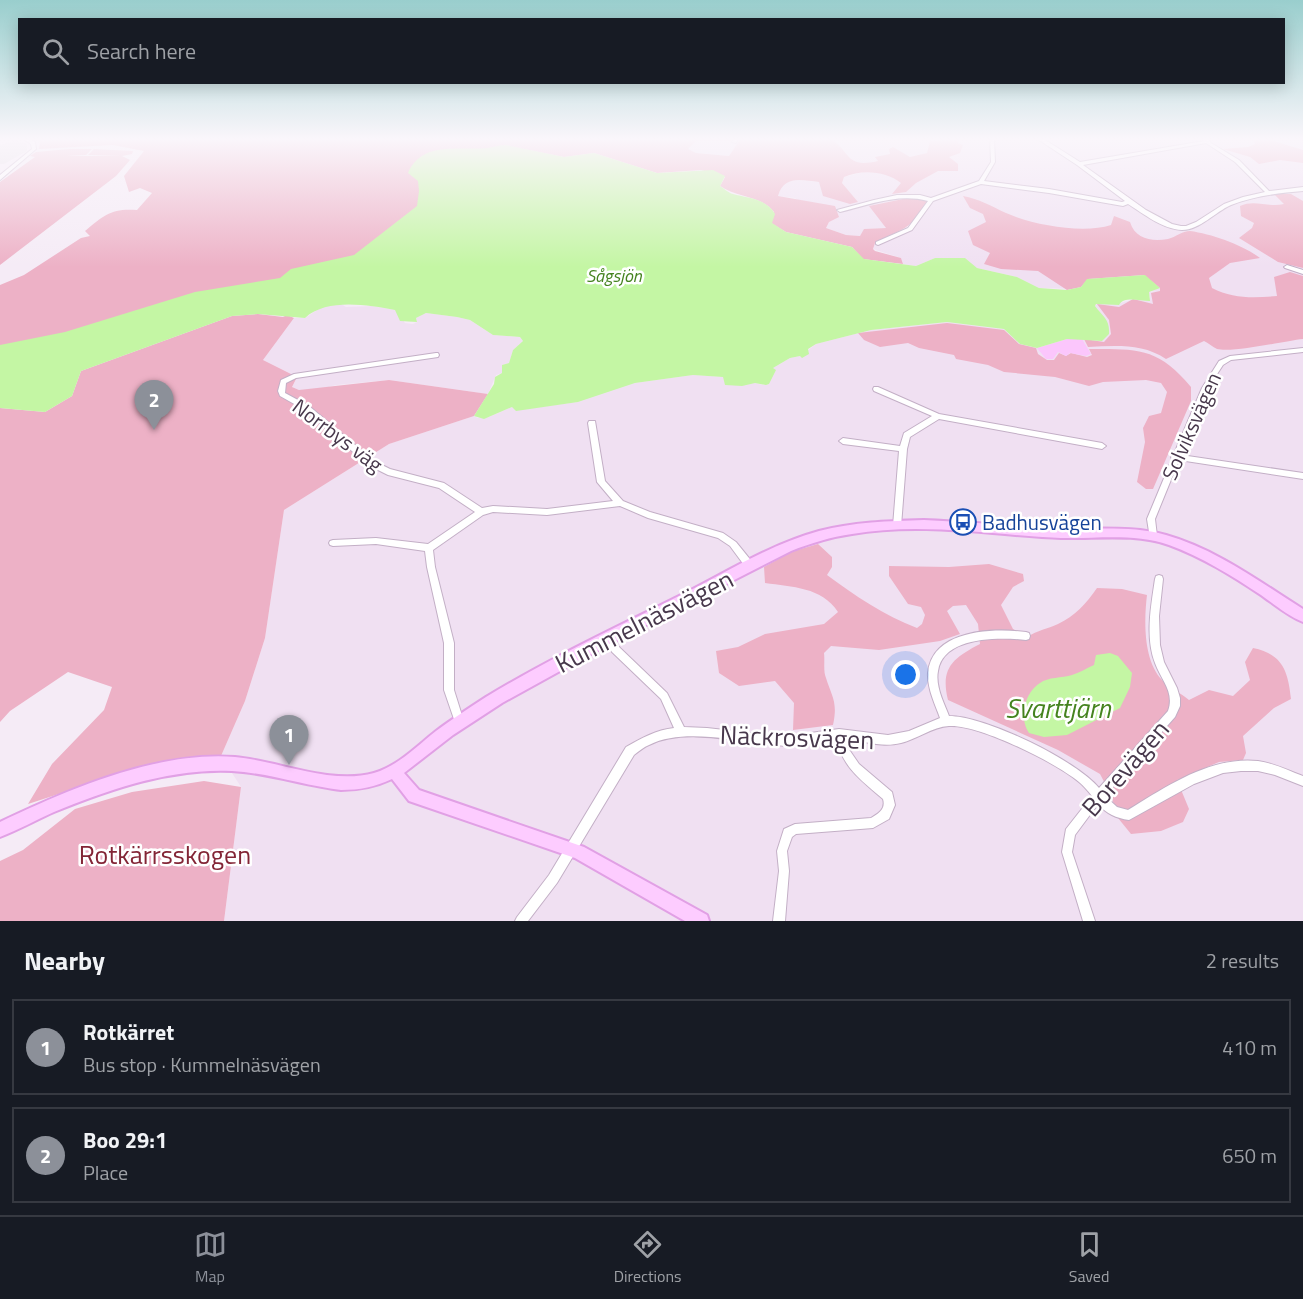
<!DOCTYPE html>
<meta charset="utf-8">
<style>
body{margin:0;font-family:"Titillium Web",sans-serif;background:#242831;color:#f1f3f6}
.you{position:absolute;left:906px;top:675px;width:21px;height:21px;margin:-15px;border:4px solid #fff;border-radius:50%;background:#1a73e8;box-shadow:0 0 0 9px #1a73e833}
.badge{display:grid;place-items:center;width:39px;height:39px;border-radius:50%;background:#8c9099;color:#fff;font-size:20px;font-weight:700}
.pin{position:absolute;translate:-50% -50px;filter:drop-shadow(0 2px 3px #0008)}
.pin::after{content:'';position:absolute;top:32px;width:21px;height:18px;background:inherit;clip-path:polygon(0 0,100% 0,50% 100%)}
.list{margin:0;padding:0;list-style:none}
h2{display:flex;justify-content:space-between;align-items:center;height:78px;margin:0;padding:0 24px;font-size:26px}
h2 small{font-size:20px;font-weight:400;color:#9ea1a6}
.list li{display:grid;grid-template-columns:39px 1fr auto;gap:18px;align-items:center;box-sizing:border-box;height:96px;margin:0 12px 12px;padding:0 12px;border:2px solid #363941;border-radius:0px}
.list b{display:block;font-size:22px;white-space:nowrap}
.list p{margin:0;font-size:20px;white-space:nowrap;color:#9ea1a6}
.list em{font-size:20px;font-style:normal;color:#9ea1a6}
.icon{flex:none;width:33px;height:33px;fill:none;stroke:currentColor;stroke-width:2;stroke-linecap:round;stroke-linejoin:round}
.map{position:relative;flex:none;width:1303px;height:921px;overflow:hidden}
.search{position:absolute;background:#171b24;box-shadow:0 3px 15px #0003;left:18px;right:18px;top:18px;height:66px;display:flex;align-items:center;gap:15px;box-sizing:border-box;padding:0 21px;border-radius:0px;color:#9ea1a6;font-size:22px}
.sheet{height:294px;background:#171b24}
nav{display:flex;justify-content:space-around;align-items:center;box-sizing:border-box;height:84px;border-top:2px solid #363941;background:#171b24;font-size:16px;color:#9ea1a6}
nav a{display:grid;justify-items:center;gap:3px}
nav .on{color:#8c9099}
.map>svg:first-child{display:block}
.residential{fill:#f0e0f2}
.green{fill:#edb1c6}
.sand{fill:#fbc6fc}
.parking{fill:#e4dfe5}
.water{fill:#c4f6a4}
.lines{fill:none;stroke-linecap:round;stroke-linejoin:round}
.street-casing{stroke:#c3afc6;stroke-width:2}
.secondary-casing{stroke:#e1a0e5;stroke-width:4}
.street{fill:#fff;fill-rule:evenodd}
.secondary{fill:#fdccff;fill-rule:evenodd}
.labels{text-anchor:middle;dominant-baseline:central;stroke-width:5;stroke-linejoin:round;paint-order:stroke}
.far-water-label{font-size:18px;font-style:italic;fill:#45831f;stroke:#fff}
.street-label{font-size:21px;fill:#48384c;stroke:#fff}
.transit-label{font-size:21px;fill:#164399;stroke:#fff;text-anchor:start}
.near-street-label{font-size:26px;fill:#48384c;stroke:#fff}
.near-park-label{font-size:26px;fill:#832536;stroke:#fff}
.near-water-label{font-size:27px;font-style:italic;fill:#45831f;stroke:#fff}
</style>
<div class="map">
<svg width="1303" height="921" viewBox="0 0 1303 921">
<rect width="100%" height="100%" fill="#f5ebf6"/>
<g class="residential">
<path d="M732,138H741L729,156L696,153L688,149L696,141H730Z"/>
<path d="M829,138H1303V921H224L241,787L221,756L245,701L265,638L284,510L389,444L474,416L478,418L489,417L512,407L517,410L578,402L635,383L693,375L723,377L726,381L756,383L762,385L769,384L773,368L790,358L800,356L816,344L871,330L947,322L1004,329L1020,344L1037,348L1082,339L1102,341L1099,311L1095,306L1097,304H1115L1136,299L1147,301L1150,298L1148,292L1156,291L1039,288L1017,277L977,268L953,258H935L916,266L903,264L901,258L873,249L875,242L909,227L870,207L886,228L865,229L860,236L846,235L826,228L829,222L795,198L778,196L781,186L788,181L800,180L819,182L857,201L842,183L844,177L864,172Z"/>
<path d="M341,304L346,307L372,306L396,310L405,323L413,324L417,322L416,318L426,313L457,317L470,320L493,335L520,337L523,341L513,350L509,363L502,365V373L496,375L488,394L389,380L336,385L317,390H299L292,387L297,377L263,360L294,318H305L323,306Z"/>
</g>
<g class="green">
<path d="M33,138H607L627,140L732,138L730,141H696L688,149L696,153L729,156L741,138H777L787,141L792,138H829C852,151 844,169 878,161L875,157L890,154L889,149L893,147L910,157L927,153L930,141H940L942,138H959L958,143L963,145L960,153L949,157L958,164V171H938L916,183L906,192L892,194L901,183C886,171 862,169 844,177L842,183L858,202L850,204L823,196L819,182C801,180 784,175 778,196L835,206L839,217L829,222L826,228L846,235L860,236L864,229L886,228L869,206L908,198L925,199L927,201C911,231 902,228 875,243L873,249L875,251L901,258L903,264L863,259L852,247L786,232L771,223L774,212C761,195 737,198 720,186L725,177L701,170L657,173L594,153L564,157L524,149L466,252L0,373V285L24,275L81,238L90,236L85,231C104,215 112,208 137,210L152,193L140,188L129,192L124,176L144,151L113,145L39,149L40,142Z"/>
<path d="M1253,138H1264L1303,150V163L1280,160L1259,164L1250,157L1223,149L1248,147L1255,144Z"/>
<path d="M69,149H92L86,155L66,156H121L88,155L94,149L133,151L132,154L122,156L130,160L116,176L0,265V182L35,157L30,156L36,152Z"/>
<path d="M1274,194H1291L1303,201V268L1278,262L1239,238L1252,228L1254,223L1241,216L1240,206C1255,199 1268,208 1284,204Z"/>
<path d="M963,196C979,199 991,206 1006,213C1033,225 1083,234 1111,225L1114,216L1130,222C1135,239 1152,242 1168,239C1176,237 1182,231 1190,231C1212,234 1243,245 1260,258L1230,263L1209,278L1212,288C1233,299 1254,298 1277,296L1274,277L1290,272L1303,276V339C1284,341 1233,353 1217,349C1213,347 1208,343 1204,341L1166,359C1142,343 1115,346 1088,347L1084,339L1104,342L1111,334L1109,320L1097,304L1119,307L1133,299L1153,304L1151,293L1160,291V288L1144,275L1088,279L1081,287L1067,290L1038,271L1001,269L984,264L990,253L973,245L968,231L986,222L983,214L970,208Z"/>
<path d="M258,314L283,317L287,315L294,318L263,360L297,377L292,387L299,390L389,380L488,394L474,416L389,444L284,510L265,638L245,701L221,756L114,776L28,804L52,764L104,710L112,687L68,672L10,711L0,722V408L45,412L72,396L81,371L232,316Z"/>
<path d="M947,323L1004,330L1019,344L1036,348L1038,354L1047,360H1054L1059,353L1066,356L1071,353L1087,357L1092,355L1089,349C1137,349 1158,347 1191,387V401L1153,489H1146L1137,482L1145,442L1143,428L1149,416L1161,413L1167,392L1161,383L1146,380L1103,382L1089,386L1055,377L1004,372L988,365L956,359L954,355L919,348L908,343L880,347L864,340L858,333Z"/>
<path d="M818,544L832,557V567L827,575C854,595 885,616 917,628L922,624L925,615L921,607L908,604L889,576V566L949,567L989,564L1023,574L1024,581L1013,587L1001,605L1013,629L1027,637C1038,630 1047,629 1058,624C1075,616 1086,604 1097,588L1122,589L1147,595C1144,620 1143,660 1162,680C1169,688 1181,693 1189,700L1209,690L1233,696L1250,680L1245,662L1253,648C1282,654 1288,670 1291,699L1274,708L1243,736L1246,753L1243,760L1219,762L1177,780L1189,809L1183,822L1161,831L1131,834L1118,818L1111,795L1100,774L1058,750L948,700C940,668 953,658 980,644L978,624L966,605L953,606L947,611L960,634L940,641L879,650L831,646L824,653C825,661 823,671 826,678C832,697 838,702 833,725L793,730L794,703L775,681L739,686L719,673L716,651L738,647L765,634L824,624L838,612C822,587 792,587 765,583L764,567L791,552Z"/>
<path d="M204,781L241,787L224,921H0V861L23,850L75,809L132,792Z"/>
</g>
<path class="sand" d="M1067,339H1082L1091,354L1086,356L1070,353L1066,356L1058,352L1053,359H1046L1037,348Z"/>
<path class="parking" d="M16,140L27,144V151L4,164H0V145Z"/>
<g class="water">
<path d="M506,145L564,157L594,153L657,173L713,170L725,176L720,186C724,188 728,193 733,194C747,198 766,198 775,214L772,223L786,232L852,247L864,259L916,266L935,258H965L977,268L1017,277L1039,288L1067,290L1081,287L1087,279L1145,275L1160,288L1149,292L1150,301C1139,301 1124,296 1119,305L1096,304L1095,306C1103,317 1110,319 1109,334L1102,341L1067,339L1037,348L1020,344L1004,329L947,322L871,330L816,344L808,349L809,354L802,358L800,356L790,358L773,368L776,370L769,384L766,385L755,383L742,386L725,385L723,377L693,375L635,383L578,402L516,411L512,407L484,419L474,416L494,384L495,377L502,373V365L509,363L513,350L523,341L520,337L493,335L470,320L457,317L426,313L416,318L417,322L400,321L395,310C367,305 327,298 305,318L258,314L232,316L81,371L72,396L45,412L0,408V345L65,332L195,292L280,278L291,269L354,255L417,206L419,191L418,181L408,173C422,140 460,151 488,148C494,147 499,145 506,145Z"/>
<path d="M1110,653L1118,656L1132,673L1130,687L1120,708L1067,735L1044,737L1029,733C1019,718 1024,693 1040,683C1048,677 1062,678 1072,675C1079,673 1087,668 1094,665L1096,655Z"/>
</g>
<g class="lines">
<g class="street-casing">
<g id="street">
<path d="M22,138H28L35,142L36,149L0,180V175L32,149L31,144Z"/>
<path d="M734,138H738L736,143L732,142Z"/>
<path d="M990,138H994L995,162L984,181L1049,189L1122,202L1125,201L1077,165L1036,138H1042L1080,162L1204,141L1202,138H1207L1211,143L1239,160L1269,191L1303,187V191C1278,193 1254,196 1231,205C1215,212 1200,230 1182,230C1162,229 1144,214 1128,204L1123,206L1049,193L981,184L933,201L912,230L878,245L876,244V242L908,228L928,201C898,193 869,205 840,212L837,210L874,200L897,195H920L931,198L979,181L991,162ZM1206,143L1235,162L1265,192L1243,197L1224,204L1196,222L1186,226H1181L1172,224L1146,210L1083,165Z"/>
<path d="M1287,265L1303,270V274L1285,268L1284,267Z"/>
<path d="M1303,348V352L1231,360L1223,365L1208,388L1181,455L1303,473V479L1179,460L1155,519L1157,536L1156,538L1153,539L1150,538L1147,519L1172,459L1171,457L1174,454L1202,388L1219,361L1230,356Z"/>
<path d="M436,353H438L439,355L438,357L296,378L286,383L285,393L309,406L374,461L390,469L444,483L482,508L493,506L547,509L613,501L597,482L588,423L589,421H595L605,481L623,501L650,512L723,533L736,542L753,563L754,566L753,569L750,570L747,569L730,546L718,538L648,518L620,506L547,515L493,512L483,515L433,550L435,567L454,643V690L464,722L462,725L459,727L456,725L444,690V643L427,567L425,551L376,544L333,546L330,545L329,543L330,541L333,540L376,538L428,544L475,512L439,488L388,475L368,465L305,410L280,396L278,391L281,380L294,374Z"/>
<path d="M874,387H878L939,414L1102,443L1106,446L1102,449L939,419L910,437L907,449L901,526L900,528L897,529L894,528L893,526L899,451L843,444L839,441L843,438L900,446L904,433L932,416L874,391L873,389Z"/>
<path d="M1159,575L1162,576L1163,579L1159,616L1160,645L1164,662L1177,688L1180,698V706L1175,717L1105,796L1117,807L1128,810C1167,786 1211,756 1258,761C1274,763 1289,771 1303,776V786L1275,775L1258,771H1241L1223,773L1194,784L1129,820C1116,818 1107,814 1098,804L1075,835L1072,852L1095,921H1083L1062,852L1066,829L1092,796C1088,791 1084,786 1079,782C1056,763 979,724 949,726C932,727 917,739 901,743C882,748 865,741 846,739L848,748L859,764L892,792L895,805L889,819L873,828L796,834L792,837L787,851L789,871L785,921H773L779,871L777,851L784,829L795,824L871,818C879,813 886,809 883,799C861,780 844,769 836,739C820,741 803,746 786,746C745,744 687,726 649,745C644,747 639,751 634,755L557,883L528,921H515L517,917L549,875L626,747C642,738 656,730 674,728L661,699L612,652L605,638L607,635L610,634L613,635L618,646L667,693L684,727L707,728L769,735L789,736L839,729L888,735L909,731L940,718C935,704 927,688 928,673C932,629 994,628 1026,632L1029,633L1030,636L1029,639L1026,640C1000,637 943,636 938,671C935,686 944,703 949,716C985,716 1076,760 1099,788L1168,711C1175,692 1161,680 1155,663C1145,637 1151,606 1155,579L1156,576Z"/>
</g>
</g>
<g class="secondary-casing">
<path id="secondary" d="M924,520C969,522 1015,526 1061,528C1096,530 1132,525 1166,535C1216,549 1260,582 1303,609V622C1288,616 1274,604 1261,595C1232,576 1202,557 1169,545C1134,533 1097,539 1061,538C992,535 921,522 852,534C831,537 811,543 791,551L609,644L502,703L453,735L404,773L419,790L584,847L707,915L709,921H685L575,858L409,801L392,779C375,787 360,790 341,790C305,786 269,773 232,771C171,768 110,789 54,812C36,820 18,830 0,837V822C69,789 157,751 235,757C279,761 330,785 374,773C398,766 417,746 436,731C452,719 469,708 486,697C550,658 619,626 687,592C730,570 772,544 819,531C853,522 889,521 924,520Z"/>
</g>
<use href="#street" class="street"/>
<use href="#secondary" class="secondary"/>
</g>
<linearGradient id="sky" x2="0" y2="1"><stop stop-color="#99cecd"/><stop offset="0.52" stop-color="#faf6fb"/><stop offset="1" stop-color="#faf6fb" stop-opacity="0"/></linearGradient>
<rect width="1303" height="267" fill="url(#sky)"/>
<defs>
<g id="bus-ring" transform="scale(1.35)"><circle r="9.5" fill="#fff" stroke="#1a4fb4" stroke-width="1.5"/><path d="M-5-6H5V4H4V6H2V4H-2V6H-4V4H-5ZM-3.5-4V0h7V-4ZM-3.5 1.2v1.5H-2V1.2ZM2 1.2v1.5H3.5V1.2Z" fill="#1a4fb4"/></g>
</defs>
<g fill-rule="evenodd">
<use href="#bus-ring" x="963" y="522"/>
</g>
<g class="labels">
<g class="far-water-label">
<text x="614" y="275">Sågsjön</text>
</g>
<g class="street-label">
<text transform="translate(1191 426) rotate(-66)">Solviksvägen</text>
<text transform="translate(338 435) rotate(37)">Norrbys väg</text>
</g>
<g class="transit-label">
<text x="982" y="522">Badhusvägen</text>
</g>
<g class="near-street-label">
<text transform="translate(644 621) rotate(-27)">Kummelnäsvägen</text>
<text transform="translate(797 737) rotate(2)">Näckrosvägen</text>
<text transform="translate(1125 768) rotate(-49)">Borevägen</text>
</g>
<g class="near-park-label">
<text x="165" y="854">Rotkärrsskogen</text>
</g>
<g class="near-water-label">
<text x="1058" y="707">Svarttjärn</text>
</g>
</g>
</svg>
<div class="you"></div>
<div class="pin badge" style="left:289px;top:765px">1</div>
<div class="pin badge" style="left:154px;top:430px">2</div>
<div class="search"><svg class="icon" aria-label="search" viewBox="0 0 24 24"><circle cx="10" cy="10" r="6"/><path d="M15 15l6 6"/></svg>Search here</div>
</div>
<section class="sheet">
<h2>Nearby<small>2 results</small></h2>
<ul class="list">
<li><span class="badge">1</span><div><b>Rotkärret</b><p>Bus stop · Kummelnäsvägen</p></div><em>410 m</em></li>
<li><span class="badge">2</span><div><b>Boo 29:1</b><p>Place</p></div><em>650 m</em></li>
</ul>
</section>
<nav>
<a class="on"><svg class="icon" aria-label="map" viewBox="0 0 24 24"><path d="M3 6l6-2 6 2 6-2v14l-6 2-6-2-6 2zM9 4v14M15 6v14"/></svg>Map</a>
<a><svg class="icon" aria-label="directions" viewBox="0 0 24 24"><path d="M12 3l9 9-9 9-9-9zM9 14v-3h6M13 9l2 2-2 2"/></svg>Directions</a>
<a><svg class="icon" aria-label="saved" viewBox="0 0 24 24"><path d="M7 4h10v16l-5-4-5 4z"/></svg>Saved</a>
</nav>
